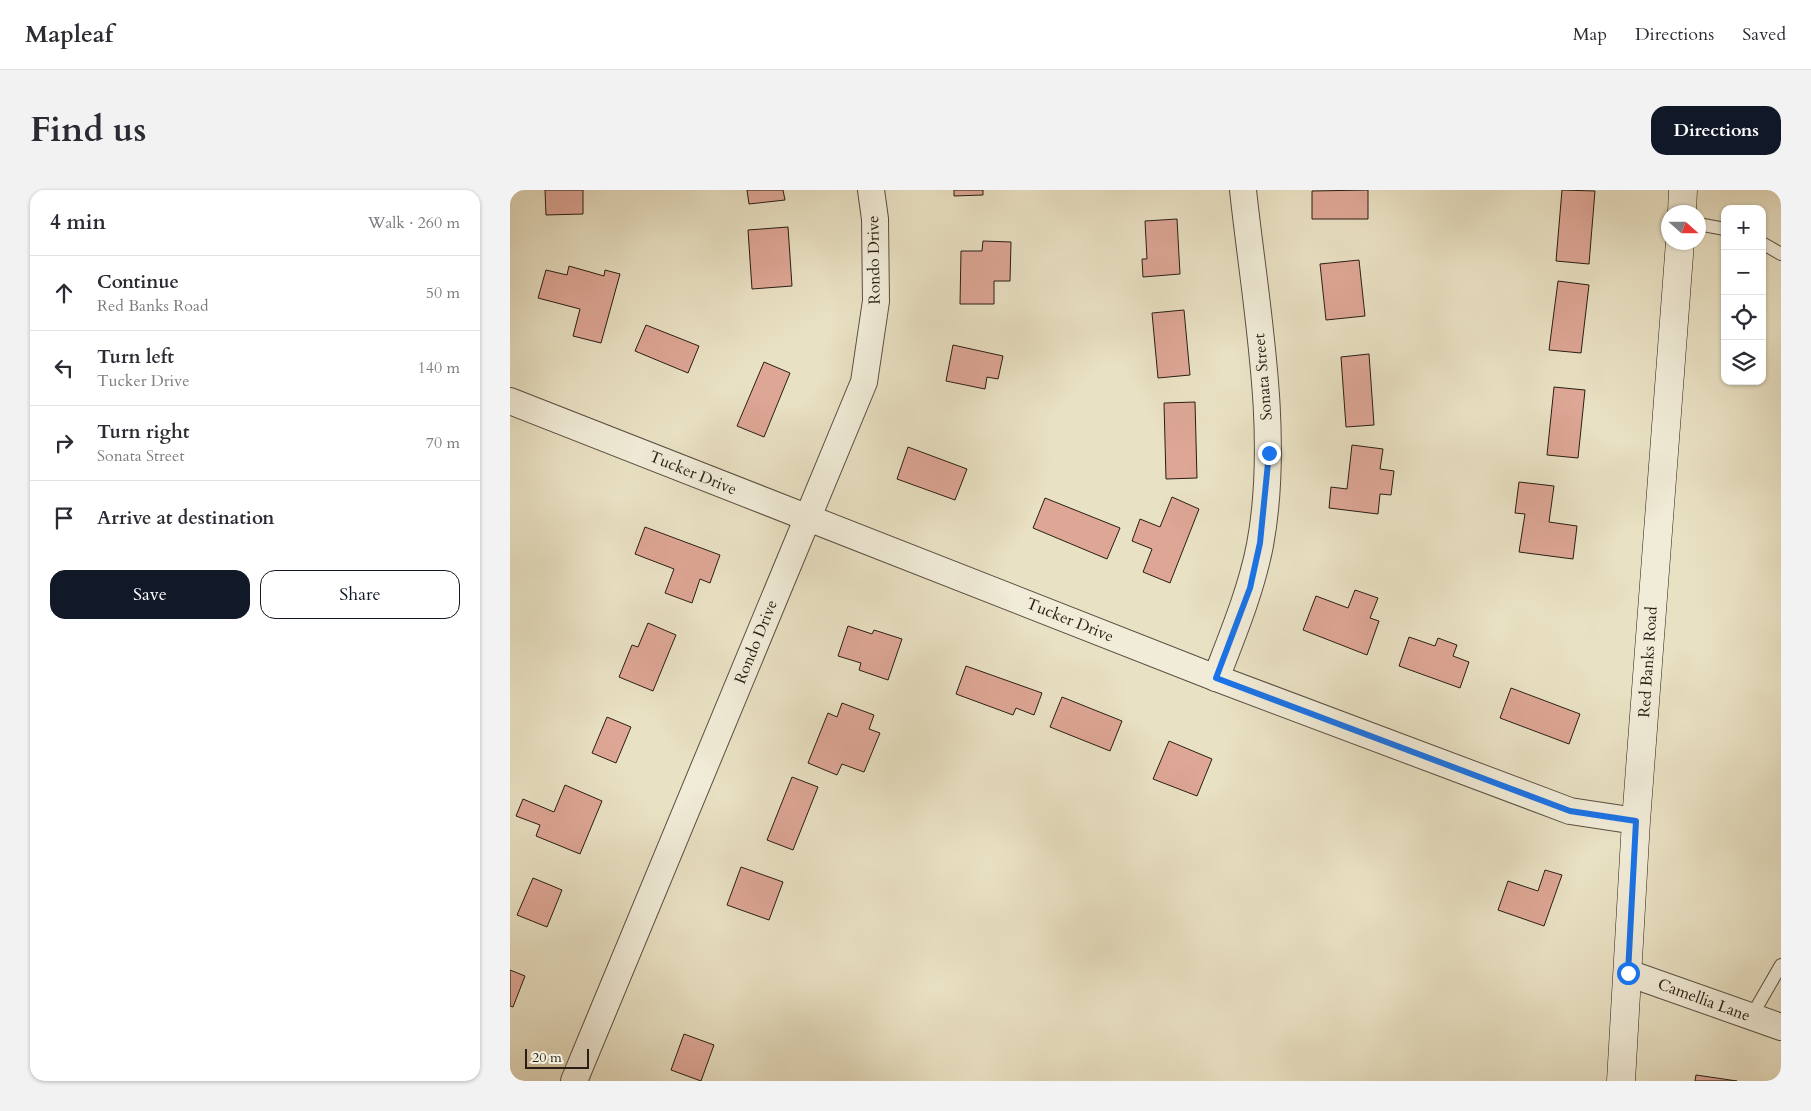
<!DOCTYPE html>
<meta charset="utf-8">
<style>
body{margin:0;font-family:Cardo,serif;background:#f2f2f3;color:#2b2b33}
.controls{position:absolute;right:15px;top:15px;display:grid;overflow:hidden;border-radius:10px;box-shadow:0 1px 4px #0004}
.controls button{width:45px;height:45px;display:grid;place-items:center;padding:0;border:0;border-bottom:1px solid #e1e1e2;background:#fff;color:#2b2b33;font:25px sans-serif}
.compass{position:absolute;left:1151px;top:15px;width:45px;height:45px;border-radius:50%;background:#fff;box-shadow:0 1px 4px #0004;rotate:111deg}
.scale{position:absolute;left:15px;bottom:12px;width:64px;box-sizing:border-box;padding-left:5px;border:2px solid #291d14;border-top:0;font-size:14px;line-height:18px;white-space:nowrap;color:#291d14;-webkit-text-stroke:4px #f1ecd8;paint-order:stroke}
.stop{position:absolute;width:15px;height:15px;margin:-11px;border:4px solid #1a73e8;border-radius:50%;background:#fff}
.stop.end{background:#1a73e8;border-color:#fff;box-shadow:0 1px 5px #0008}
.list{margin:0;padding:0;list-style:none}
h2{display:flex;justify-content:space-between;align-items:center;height:65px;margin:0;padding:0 20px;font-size:21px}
h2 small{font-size:16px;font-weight:400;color:#7c7c81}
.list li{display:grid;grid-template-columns:32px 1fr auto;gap:15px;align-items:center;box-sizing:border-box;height:75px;padding:0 20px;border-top:1px solid #e1e1e2}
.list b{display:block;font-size:19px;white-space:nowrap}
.list p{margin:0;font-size:16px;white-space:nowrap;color:#7c7c81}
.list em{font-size:16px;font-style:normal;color:#7c7c81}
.actions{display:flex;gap:10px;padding:15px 20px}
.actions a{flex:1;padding:11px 0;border:1px solid #111827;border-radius:15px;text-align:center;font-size:18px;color:#111827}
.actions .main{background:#111827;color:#fff}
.icon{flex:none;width:28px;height:28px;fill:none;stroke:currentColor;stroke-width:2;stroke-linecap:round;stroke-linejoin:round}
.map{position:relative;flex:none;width:1271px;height:891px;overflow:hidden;border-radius:15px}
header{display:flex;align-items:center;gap:30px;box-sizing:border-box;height:70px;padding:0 25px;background:#fff;border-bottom:1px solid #e1e1e2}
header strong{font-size:24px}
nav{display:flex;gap:28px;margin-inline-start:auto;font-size:18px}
.intro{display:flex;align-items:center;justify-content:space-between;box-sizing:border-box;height:120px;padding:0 30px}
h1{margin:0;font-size:35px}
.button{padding:12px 22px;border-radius:15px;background:#111827;color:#fff;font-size:18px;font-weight:700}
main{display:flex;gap:30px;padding:0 30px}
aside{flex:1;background:#fff;border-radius:15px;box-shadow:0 1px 4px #0004}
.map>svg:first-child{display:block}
.building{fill:#dda695;stroke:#291d14}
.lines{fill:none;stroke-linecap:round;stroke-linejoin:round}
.lane-casing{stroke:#594e40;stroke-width:14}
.street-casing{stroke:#594e40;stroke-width:28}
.secondary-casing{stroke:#291d14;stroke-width:29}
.lane{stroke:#f1ecd8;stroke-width:12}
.street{stroke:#f1ecd8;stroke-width:26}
.secondary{stroke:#f1ecd8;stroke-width:28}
.route{stroke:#1a73e8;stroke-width:6}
.labels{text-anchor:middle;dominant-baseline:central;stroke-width:4.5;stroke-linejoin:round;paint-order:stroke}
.street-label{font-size:16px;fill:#291d14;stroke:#f1ecd8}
</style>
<header>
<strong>Mapleaf</strong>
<nav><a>Map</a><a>Directions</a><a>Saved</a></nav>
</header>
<div class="intro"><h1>Find us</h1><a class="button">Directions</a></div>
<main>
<aside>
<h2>4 min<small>Walk · 260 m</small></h2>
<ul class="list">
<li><svg class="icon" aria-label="ahead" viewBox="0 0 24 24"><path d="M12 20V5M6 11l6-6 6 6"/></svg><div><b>Continue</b><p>Red Banks Road</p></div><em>50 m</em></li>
<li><svg class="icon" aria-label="left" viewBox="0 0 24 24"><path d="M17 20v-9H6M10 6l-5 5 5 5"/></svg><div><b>Turn left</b><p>Tucker Drive</p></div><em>140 m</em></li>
<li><svg class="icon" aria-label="right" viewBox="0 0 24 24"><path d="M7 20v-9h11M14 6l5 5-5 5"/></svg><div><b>Turn right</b><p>Sonata Street</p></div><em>70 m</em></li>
<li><svg class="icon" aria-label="arrive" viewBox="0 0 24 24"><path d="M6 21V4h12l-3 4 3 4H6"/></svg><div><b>Arrive at destination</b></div></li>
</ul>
<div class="actions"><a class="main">Save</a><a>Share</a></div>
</aside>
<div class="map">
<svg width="1271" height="891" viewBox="0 0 1271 891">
<rect width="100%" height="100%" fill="#e9e1c3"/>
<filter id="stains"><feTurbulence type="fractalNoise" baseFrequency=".004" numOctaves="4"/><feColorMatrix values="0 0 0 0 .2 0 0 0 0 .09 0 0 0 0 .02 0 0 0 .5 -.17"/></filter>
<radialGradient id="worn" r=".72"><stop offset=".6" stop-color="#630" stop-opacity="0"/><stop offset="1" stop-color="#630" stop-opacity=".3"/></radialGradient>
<g class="building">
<path d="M35,0H73V24L36,25Z"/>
<path d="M237,0H273L275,10L239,14Z"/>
<path d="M444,0H473V5L444,6Z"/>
<path d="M858,0V29H802V1Z"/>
<path d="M1052,0L1085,1L1079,74L1046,71Z"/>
<path d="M667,29L670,84L633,87L632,69H637L635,31Z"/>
<path d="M278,37L282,96L242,99L238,40Z"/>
<path d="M473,51L501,52L500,91H484V114H450L451,61H472Z"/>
<path d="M849,70L855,126L816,130L810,74Z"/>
<path d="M59,76L94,86L95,80L110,84L91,153L63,146L70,119L28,108L36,80L57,85Z"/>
<path d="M1048,91L1079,95L1071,163L1039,160Z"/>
<path d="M674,120L680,185L648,188L642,123Z"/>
<path d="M136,135L189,156L178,183L125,161Z"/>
<path d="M443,155L493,166L488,189L477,187L475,199L436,191Z"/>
<path d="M859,164L864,235L836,237L831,167Z"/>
<path d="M254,172L280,183L254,247L227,236Z"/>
<path d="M1044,197L1075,200L1068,268L1037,265Z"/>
<path d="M685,212L687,288L656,289L654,213Z"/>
<path d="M842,255L873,259L870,279L884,281L881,305L870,304L868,324L819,318L821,297L837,299Z"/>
<path d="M398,257L457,279L445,310L387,289Z"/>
<path d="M1009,292L1044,296L1039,332L1067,336L1063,369L1009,362L1015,324L1005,323Z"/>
<path d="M662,307L689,319L660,393L633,382L642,359L622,351L630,329L650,337Z"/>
<path d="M535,308L610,338L597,369L523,338Z"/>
<path d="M135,337L210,365L200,393L190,389L182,413L155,403L164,379L125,364Z"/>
<path d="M845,400L868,408L860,428L869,431L857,465L793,440L806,406L838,418Z"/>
<path d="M138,433L166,445L143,501L109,487L122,455L128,457Z"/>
<path d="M338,436L362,444L364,440L392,449L378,490L349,480L351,473L328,466Z"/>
<path d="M899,447L925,456L928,448L947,455L943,466L959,472L950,498L889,476Z"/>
<path d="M456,476L532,503L524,525L506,518L503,525L446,504Z"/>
<path d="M1001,498L1070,524L1059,554L990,528Z"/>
<path d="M552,507L612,531L600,561L540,537Z"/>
<path d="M332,513L364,525L359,539L370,543L354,582L332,574L327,585L298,573L318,523L327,527Z"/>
<path d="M97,527L121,537L106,573L82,563Z"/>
<path d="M659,551L702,569L687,606L643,589Z"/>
<path d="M282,587L308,597L283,660L257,650Z"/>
<path d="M55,595L92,611L70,664L26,646L30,635L6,626L13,609L44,622Z"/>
<path d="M231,677L273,692L259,730L217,715Z"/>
<path d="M1035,680L1052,685L1034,736L988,720L998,691L1028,701Z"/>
<path d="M23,688L52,700L37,737L7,725Z"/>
<path d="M0,780L15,786L3,817L0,816Z"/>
<path d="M174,844L204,855L191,891L161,880Z"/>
<path d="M1186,885L1227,891H1185Z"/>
</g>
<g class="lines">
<g class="lane-casing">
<g id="lane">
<path d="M1188,34L1215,39"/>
<path d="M1252,53L1271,64"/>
<path d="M1241,827L1271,775"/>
</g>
</g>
<g class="street-casing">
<g id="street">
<path d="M0,211L706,488L1060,621L1126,631"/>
<path d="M706,488C723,444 741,401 750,355C771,242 745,113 733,0"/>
<path d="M1118,783L1271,837"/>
<path d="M64,891L354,192L366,111L365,29L361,0"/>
</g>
</g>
<g class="secondary-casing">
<g id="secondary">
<path d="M1172,22L1173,0"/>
<path d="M1111,891L1126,631L1170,52"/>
</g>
</g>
<use href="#lane" class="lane"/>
<use href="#street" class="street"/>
<use href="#secondary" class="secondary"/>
</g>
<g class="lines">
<path class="route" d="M759,263L750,353L740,398L706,488L1060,621L1126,631L1118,783"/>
</g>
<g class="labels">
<g class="street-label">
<text transform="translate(364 70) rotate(-91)">Rondo Drive</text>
<text transform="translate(753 187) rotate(-95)">Sonata Street</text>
<text transform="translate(183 283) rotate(22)">Tucker Drive</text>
<text transform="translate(560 430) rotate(22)">Tucker Drive</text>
<text transform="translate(246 452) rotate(-68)">Rondo Drive</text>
<text transform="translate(1138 472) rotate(-86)">Red Banks Road</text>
<text transform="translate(1194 810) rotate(20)">Camellia Lane</text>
</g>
</g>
<rect width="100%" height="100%" filter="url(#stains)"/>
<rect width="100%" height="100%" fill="url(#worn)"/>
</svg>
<div class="controls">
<button>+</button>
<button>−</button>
<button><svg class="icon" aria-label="locate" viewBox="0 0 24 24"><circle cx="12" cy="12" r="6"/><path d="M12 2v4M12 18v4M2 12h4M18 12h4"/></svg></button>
<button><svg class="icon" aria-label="layers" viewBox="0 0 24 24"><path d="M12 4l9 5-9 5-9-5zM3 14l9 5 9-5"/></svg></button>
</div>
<svg class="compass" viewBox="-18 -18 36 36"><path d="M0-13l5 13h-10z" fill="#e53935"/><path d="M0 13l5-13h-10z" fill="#7c7c81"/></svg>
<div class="scale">20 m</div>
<div class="stop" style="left:1118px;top:783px"></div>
<div class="stop end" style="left:759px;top:263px"></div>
</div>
</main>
